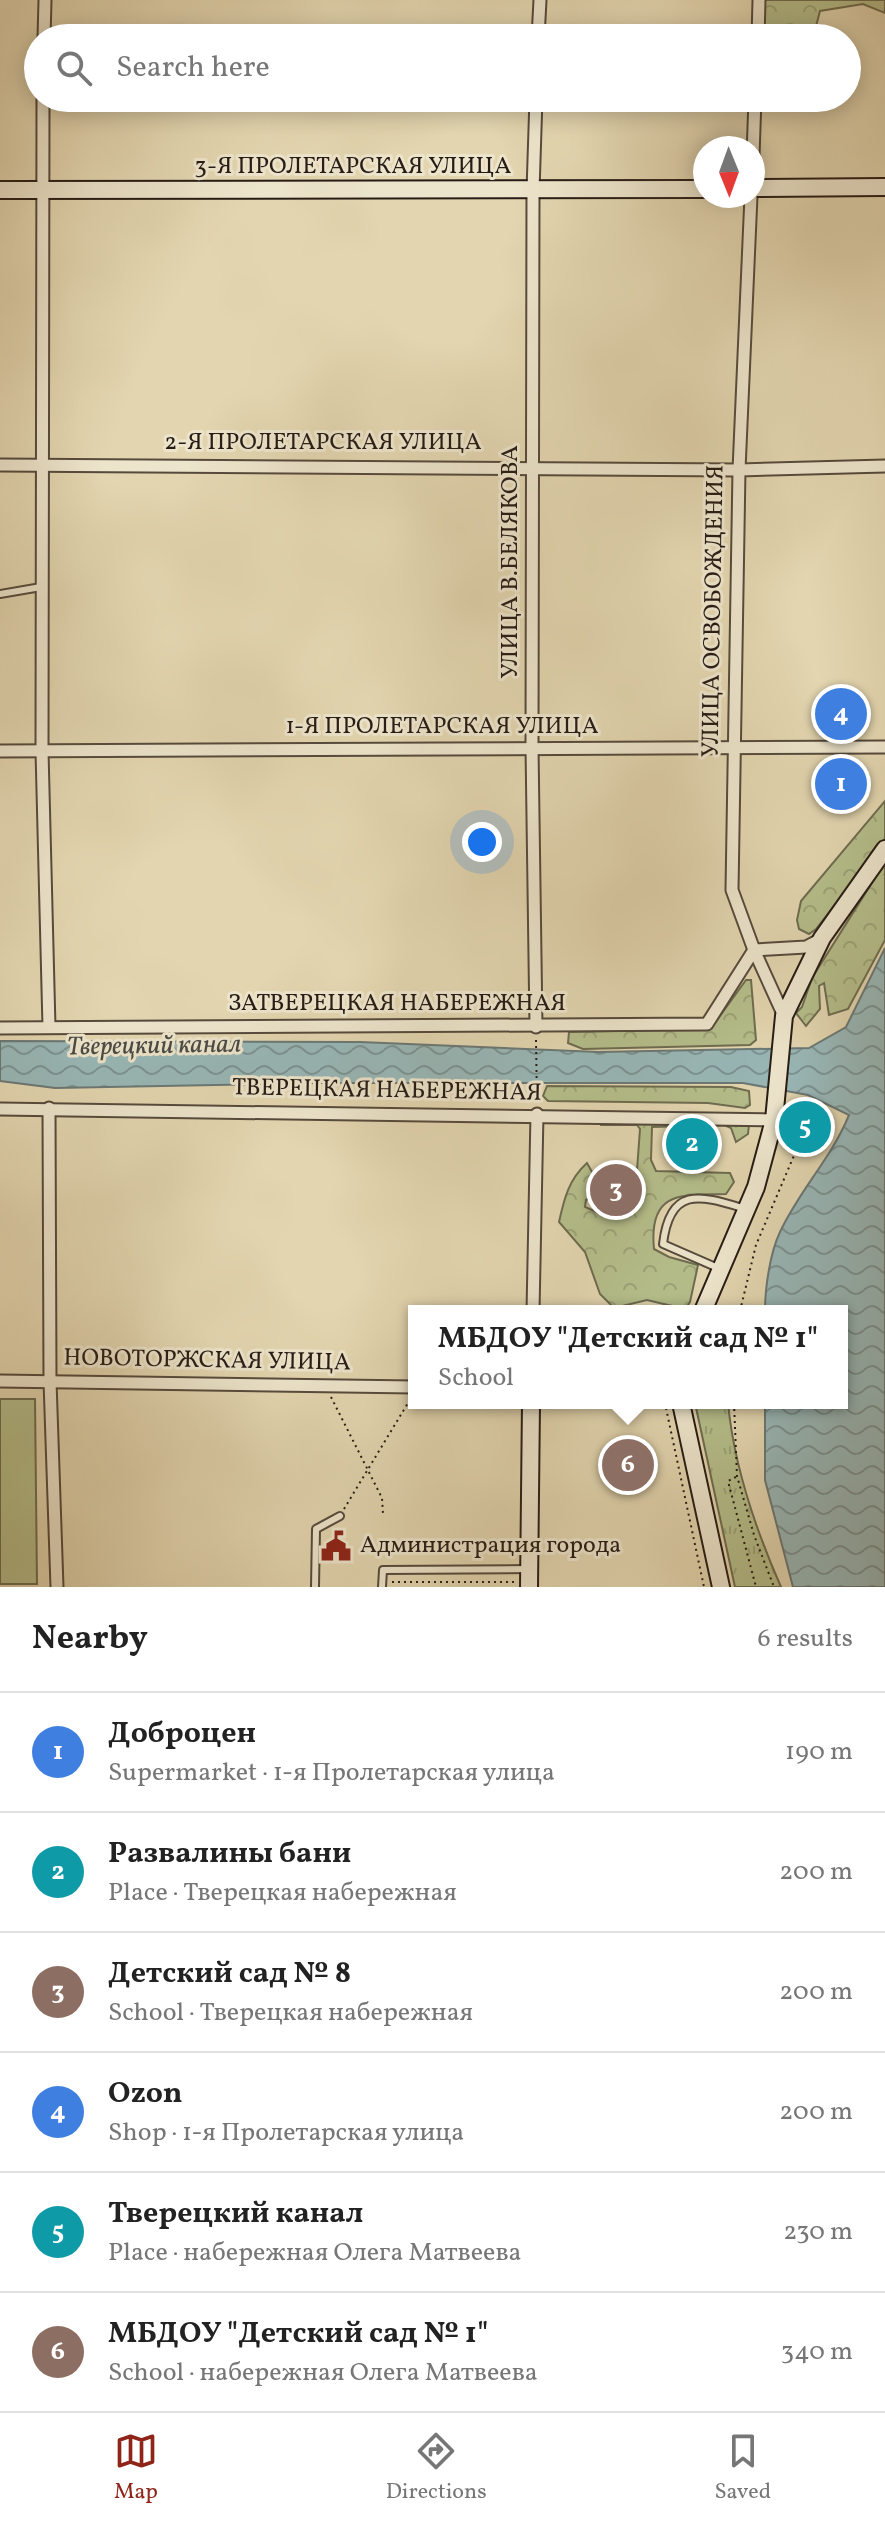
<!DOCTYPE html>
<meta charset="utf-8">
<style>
body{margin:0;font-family:Vollkorn,serif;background:#f2f2f2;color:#222}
.compass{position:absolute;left:693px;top:136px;width:72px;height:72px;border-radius:50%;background:#fff;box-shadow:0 4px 20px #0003;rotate:179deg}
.you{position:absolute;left:482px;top:842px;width:28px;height:28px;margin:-20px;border:6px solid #fff;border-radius:50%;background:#1a73e8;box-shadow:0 0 0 12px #1a73e833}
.badge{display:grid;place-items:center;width:52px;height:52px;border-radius:50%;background:#8f2418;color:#fff;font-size:26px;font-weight:700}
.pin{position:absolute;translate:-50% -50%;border:4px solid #fff;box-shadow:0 2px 8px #0006}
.popup{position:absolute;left:408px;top:1305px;width:440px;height:104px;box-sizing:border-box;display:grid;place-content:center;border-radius:0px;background:#fff;filter:drop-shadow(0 2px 6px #0005);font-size:26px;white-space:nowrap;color:#767676}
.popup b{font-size:30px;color:#222}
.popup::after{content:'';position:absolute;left:50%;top:100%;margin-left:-16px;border:16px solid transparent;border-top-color:#fff}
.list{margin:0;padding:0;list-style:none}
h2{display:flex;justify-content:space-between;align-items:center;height:104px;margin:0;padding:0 32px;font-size:34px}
h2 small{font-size:26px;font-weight:400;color:#767676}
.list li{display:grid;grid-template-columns:52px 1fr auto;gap:24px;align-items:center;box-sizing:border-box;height:120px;padding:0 32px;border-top:2px solid #e0e0e0}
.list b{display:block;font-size:30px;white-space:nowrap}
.list p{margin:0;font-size:26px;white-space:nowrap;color:#767676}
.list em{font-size:26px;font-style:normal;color:#767676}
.icon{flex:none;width:44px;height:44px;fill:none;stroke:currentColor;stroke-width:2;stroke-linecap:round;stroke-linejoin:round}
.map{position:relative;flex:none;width:885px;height:1587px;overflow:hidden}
.search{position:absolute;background:#fff;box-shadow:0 4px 20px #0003;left:24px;right:24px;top:24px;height:88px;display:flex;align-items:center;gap:20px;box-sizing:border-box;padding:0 28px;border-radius:44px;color:#767676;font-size:30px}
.sheet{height:824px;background:#fff}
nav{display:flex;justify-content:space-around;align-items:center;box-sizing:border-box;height:112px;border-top:2px solid #e0e0e0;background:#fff;font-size:22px;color:#767676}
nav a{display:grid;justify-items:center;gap:4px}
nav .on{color:#8f2418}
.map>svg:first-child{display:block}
.grass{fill:#b4bd8a;stroke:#6e6c50;stroke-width:2}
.forest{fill:url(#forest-crowns);stroke:#6e6c50;stroke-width:2}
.park{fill:url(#park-tufts);stroke:#6e6c50;stroke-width:2}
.water{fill:url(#water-waves);stroke:#6b7875;stroke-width:2}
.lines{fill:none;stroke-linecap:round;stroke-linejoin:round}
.lane-casing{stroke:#564a3c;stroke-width:10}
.street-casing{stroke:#564a3c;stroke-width:15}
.secondary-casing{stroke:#271c15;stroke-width:20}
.path{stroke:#271c15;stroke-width:2;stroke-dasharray:2 4;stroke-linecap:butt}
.lane{stroke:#ece4cb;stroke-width:6}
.street{stroke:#ece4cb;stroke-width:11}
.secondary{stroke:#ece4cb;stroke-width:16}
.labels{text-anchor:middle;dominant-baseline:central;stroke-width:6;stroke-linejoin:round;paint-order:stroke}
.street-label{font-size:24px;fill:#271c15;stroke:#ece4cb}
.poi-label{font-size:24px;fill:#271c15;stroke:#ece4cb;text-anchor:start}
.water-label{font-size:26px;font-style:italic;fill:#494a45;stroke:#ece4cb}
</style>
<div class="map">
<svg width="885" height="1587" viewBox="0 0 885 1587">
<defs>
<pattern id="forest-crowns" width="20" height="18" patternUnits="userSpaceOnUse" patternTransform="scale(2)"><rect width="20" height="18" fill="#b4bd8a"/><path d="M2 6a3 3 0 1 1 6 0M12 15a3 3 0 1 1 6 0" fill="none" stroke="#9ba276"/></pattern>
<pattern id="park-tufts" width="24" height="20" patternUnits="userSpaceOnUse" patternTransform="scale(2)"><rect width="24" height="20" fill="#b4bd8a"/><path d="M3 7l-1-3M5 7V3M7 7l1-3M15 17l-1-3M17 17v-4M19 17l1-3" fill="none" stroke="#9ba276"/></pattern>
<pattern id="water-waves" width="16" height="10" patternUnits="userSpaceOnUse" patternTransform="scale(2)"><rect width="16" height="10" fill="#98b6b5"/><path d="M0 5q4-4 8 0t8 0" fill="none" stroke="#7c9392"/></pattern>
</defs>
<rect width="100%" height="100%" fill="#e2d5af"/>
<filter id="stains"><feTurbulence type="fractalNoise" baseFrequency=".0025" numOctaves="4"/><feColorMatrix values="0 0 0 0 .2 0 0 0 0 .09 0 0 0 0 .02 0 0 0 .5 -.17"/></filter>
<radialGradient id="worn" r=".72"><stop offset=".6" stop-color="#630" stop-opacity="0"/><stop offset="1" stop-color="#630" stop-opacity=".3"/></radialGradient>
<path class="grass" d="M0,1399H35L37,1584H0Z"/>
<g class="forest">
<path d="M764,0H885V13L863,4L820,11L813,38H763Z"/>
<path d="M885,801V841L816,929L809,934L799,929L797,920L801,901Z"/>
<path d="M885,862V940L848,1009L829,1015L824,983L819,986L820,1009L806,1026L796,1013L802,1007L812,978Z"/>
<path d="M746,980H751L756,1040L750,1045L583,1049L568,1043L569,1032L705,1029L717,1020Z"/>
<path d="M547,1086L731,1087L749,1091L750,1105L745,1108L708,1103L548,1101L543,1096Z"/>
<path d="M600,1120L749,1125L748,1134L736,1142L731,1128L724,1125L652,1127L651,1160L656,1171L730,1173L734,1182L726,1194C684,1195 648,1189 654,1249L669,1257L698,1265L690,1302L685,1309L647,1300L614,1308L600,1294L585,1252L559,1222C564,1199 569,1179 587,1163L600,1186L599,1193L586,1200L585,1207L603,1215L619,1211C617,1190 614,1178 637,1170L640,1129L637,1125H601Z"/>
</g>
<path class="park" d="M695,1403H728C734,1467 755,1528 781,1587H735Z"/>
<path class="water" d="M885,948V1587H793L765,1480V1403H842V1311H765C765,1288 770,1253 780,1232C799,1191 832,1157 849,1115L808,1095L743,1083H326L55,1088L0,1081V1041L360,1042L599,1052L809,1048L846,1027Z"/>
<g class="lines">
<g class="lane-casing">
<g id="lane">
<path d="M0,594L41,587"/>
<path d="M718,1268L663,1244C670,1184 702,1196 746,1209"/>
<path d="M315,1587L316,1529L340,1516"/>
<path d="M382,1587L383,1570L529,1569"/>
</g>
</g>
<g class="street-casing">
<g id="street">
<path d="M44,38L45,0"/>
<path d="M538,38L540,0"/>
<path d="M758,38L759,0"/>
<path d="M43,98L42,751L49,1027"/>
<path d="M536,98L533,191L532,747L536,1027"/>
<path d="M753,156L755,98"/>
<path d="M751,196L739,470L732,890L754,950L784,1016"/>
<path d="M0,465L739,470L885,466"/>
<path d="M0,751L885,747"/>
<path d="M0,1028L707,1024L754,950L806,947L821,939"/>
<path d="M49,1108L50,1381L57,1587"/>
<path d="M0,1109L774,1120"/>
<path d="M533,1311L537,1114"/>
<path d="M0,1381L414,1387"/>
</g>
</g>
<g class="secondary-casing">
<g id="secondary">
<path d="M753,188L885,187"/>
<path d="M0,190L705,189"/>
<path d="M703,1311L756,1187L774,1120L784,1016L822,938L885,849"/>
<path d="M681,1403L721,1587"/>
<path d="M529,1587L531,1403"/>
</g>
</g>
<g class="path">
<path d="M536,1040L537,1102"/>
<path d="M740,1311L756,1245L804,1132L800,1124L790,1119"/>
<path d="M331,1397L382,1498L383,1514"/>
<path d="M734,1403L737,1476L754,1535L774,1587"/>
<path d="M666,1408L704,1587"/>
<path d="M736,1477L728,1481L756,1587"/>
<path d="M344,1509L411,1398"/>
<path d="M392,1582H514"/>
</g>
<use href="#lane" class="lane"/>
<use href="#street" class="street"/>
<use href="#secondary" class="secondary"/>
</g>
<defs>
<g id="civic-bare" transform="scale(2.4)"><path d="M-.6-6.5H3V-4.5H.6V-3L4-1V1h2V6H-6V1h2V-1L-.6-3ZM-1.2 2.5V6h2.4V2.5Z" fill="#8f2418" stroke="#ece4cb" stroke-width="2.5" paint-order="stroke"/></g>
</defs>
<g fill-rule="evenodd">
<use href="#civic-bare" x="336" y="1546"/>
</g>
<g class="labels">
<g class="street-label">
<text x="353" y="167">3-Я ПРОЛЕТАРСКАЯ УЛИЦА</text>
<text x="323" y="443">2-Я ПРОЛЕТАРСКАЯ УЛИЦА</text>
<text transform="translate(511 562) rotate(-90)">УЛИЦА В.БЕЛЯКОВА</text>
<text transform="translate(714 611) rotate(-89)">УЛИЦА ОСВОБОЖДЕНИЯ</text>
<text x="442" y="727">1-Я ПРОЛЕТАРСКАЯ УЛИЦА</text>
<text x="397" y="1004">ЗАТВЕРЕЦКАЯ НАБЕРЕЖНАЯ</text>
<text transform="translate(387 1091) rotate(1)">ТВЕРЕЦКАЯ НАБЕРЕЖНАЯ</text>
<text transform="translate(207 1361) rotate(1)">НОВОТОРЖСКАЯ УЛИЦА</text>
</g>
<g class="poi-label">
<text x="360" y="1546">Администрация города</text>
</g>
<g class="water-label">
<text transform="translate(154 1046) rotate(-1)">Тверецкий канал</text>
</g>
</g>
<rect width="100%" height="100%" filter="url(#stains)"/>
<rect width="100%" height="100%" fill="url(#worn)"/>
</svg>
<svg class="compass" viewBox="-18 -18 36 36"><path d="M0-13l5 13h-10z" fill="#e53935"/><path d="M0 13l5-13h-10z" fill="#767676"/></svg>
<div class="you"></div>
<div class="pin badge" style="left:841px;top:784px;background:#3f7fe0">1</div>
<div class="pin badge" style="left:692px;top:1144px;background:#0f9aa8">2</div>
<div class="pin badge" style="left:616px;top:1190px;background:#8d6e63">3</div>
<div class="pin badge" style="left:841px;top:714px;background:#3f7fe0">4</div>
<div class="pin badge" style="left:805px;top:1127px;background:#0f9aa8">5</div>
<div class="pin badge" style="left:628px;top:1465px;background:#8d6e63">6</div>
<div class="popup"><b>МБДОУ &quot;Детский сад № 1&quot;</b>School</div>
<div class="search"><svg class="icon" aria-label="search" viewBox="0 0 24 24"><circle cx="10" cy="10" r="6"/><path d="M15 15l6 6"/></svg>Search here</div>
</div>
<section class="sheet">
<h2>Nearby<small>6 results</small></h2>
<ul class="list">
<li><span class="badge" style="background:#3f7fe0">1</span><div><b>Доброцен</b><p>Supermarket · 1-я Пролетарская улица</p></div><em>190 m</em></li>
<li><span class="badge" style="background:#0f9aa8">2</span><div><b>Развалины бани</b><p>Place · Тверецкая набережная</p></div><em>200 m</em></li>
<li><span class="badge" style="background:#8d6e63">3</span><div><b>Детский сад № 8</b><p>School · Тверецкая набережная</p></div><em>200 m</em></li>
<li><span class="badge" style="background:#3f7fe0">4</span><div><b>Ozon</b><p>Shop · 1-я Пролетарская улица</p></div><em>200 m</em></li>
<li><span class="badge" style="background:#0f9aa8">5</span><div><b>Тверецкий канал</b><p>Place · набережная Олега Матвеева</p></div><em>230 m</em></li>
<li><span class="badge" style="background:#8d6e63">6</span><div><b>МБДОУ &quot;Детский сад № 1&quot;</b><p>School · набережная Олега Матвеева</p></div><em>340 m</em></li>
</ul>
</section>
<nav>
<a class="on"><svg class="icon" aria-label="map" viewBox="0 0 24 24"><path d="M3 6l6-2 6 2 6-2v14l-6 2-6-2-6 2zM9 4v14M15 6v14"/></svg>Map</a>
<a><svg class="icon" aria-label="directions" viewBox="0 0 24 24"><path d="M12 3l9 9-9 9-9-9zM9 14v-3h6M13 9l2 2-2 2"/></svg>Directions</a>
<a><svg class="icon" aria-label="saved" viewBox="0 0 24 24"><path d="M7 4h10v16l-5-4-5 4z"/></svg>Saved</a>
</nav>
